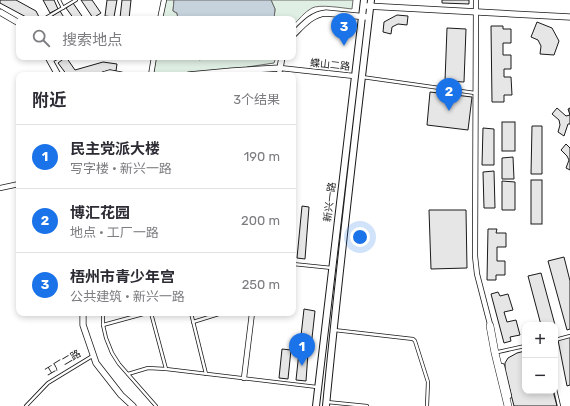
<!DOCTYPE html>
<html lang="zh">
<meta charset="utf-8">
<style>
body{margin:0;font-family:Rubik,"Noto Sans SC",sans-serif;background:#f7f7f7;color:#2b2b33}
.controls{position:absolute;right:12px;bottom:12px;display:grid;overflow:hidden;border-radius:8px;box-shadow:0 2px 6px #0003}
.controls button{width:36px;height:36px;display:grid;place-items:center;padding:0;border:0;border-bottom:1px solid #e1e1e2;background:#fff;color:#2b2b33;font:20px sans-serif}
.you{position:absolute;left:360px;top:237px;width:14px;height:14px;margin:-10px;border:3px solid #fff;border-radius:50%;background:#1a73e8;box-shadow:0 0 0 6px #1a73e833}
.badge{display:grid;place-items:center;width:26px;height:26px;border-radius:50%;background:#1a73e8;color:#fff;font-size:13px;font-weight:700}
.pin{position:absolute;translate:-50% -33px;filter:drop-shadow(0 1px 2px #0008)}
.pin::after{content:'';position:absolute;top:21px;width:14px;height:12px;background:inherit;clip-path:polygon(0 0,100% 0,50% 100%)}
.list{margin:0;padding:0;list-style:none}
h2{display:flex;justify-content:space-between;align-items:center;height:52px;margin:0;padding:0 16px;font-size:17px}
h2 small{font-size:13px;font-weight:400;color:#7c7c81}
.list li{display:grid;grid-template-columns:26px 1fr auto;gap:12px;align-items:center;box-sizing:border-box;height:64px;padding:0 16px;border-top:1px solid #e1e1e2}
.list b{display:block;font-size:15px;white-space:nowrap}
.list p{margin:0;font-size:13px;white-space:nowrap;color:#7c7c81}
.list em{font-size:13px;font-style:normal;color:#7c7c81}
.icon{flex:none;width:22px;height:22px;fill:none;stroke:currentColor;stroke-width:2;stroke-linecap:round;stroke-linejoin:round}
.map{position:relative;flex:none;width:570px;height:406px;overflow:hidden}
.search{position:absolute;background:#fff;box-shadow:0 2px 6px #0003;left:16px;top:16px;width:280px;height:44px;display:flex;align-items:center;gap:10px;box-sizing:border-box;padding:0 14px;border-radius:8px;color:#7c7c81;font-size:15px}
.panel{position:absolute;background:#fff;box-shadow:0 2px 6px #0003;left:16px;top:72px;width:280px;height:244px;border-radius:8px}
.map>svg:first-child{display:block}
.green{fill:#e0efe3;stroke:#6a6a6a}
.water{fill:#c6d2dc;stroke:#6a6a6a}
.building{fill:#e6e6e6;stroke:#1a1a1a}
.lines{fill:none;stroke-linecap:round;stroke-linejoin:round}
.service-casing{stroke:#1a1a1a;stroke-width:4}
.minor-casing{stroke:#1a1a1a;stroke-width:6}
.tertiary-casing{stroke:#1a1a1a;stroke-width:7}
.secondary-casing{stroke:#1a1a1a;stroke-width:8}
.primary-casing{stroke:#1a1a1a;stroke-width:8}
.service{stroke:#fff;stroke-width:2.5}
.minor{stroke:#fff;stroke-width:4.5}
.tertiary{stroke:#fff;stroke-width:5.5}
.secondary{stroke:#fff;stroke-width:6}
.primary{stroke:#fff;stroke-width:7}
.labels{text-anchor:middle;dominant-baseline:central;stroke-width:3;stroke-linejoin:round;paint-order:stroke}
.street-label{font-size:10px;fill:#1a1a1a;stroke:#fff}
</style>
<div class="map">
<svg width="570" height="406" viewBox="0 0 570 406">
<rect width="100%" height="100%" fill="#fff"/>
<g class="green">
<path d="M164,0H174L173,11L177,13L178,19H160Z"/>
<path d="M271,0H353L352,9C343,8 319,4 312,8C304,12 299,20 293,25V19H274L275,9Z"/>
<path d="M154,57H196L199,60L210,57H276L274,63L247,67V75H151Z"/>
</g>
<path class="water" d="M174,0H271L275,9L274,19H178L177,13L173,11Z"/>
<g class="building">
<path d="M0,0H16L36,11L40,19H28V18L0,3Z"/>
<path d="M43,0H54L58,9L50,13Z"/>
<path d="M81,0H92L101,13L93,18Z"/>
<path d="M107,0H117L114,17L105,16Z"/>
<path d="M122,0H131L129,19L120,18Z"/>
<path d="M442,0H469V4L442,3Z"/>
<path d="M73,3L84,19H74L66,8Z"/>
<path d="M60,11L65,19H55L52,16Z"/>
<path d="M397,15L408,16L407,25L398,24L392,27L391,34L383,32L384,22Z"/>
<path d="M537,22L552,28L559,41L554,55L540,54L541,46L538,40L531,37Z"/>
<path d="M491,26H503V29H511V43H503V55H511V69H504V77H511L512,95H504V102H492Z"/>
<path d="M447,28L466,29L464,82L445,81Z"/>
<path d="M66,57L75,70L103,62L117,64L116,71L109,70L94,75H67L58,63Z"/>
<path d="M430,92L472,97L468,130L427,125Z"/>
<path d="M557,108L566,116L570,115L568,109L570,108V124H568L564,136L558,132L560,125L559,120L552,114Z"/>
<rect x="502" y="122" width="13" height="29"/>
<path d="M532,126H542V174H531Z"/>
<path d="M483,128L494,129V165H482Z"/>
<path d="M566,144L570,148V170L566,168L569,160L567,156L561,150Z"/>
<path d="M513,157L514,179H502V158Z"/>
<path d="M494,171L495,208H484L483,172Z"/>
<rect x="531" y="180" width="11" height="44"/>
<path d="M502,181L515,182V210H502Z"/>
<path d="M302,206L309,207L305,259L297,258Z"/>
<path d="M429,210H466L467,268L431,269Z"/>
<path d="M488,229H497L496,233H506V247H497V261H505V275H496V280H487Z"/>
<path d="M564,257L570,281V329L567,330L548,261Z"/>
<path d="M541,273L555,325H541L528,276Z"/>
<path d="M498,292L500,296L508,294L513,310L504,312L507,322L516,320L520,335L510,337L511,341L504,343L491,294Z"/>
<path d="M304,309L315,311L311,347L300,345Z"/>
<path d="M570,337V385L567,386L558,340Z"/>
<path d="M282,349L291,350L288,379L279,378Z"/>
<path d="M525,351V391H553L557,406H514L505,371V363L508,358L517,353Z"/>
<path d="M299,352L308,353L306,381L296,380Z"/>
</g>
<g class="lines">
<g class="service-casing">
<g id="service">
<path d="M59,0L63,8"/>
<path d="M44,19L76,0"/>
<path d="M51,61L59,57"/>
<path d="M362,77L475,93"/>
<path d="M293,264L332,268"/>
<path d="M103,313V325L106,338L112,353L119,364L156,406"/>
<path d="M151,313L166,369"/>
<path d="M191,313L206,374"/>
<path d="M193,322L222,313"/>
<path d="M103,325L147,313"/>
<path d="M334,330L413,339L415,341L428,382L427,406"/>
<path d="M555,340L570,336"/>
<path d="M498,352L525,346"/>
<path d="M128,374L148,368L166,369L317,387"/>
<path d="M555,389L559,406"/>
<path d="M327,402L367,406"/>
<path d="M26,406L48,383L94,355"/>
</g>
</g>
<g class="minor-casing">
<g id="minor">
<path d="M476,0L475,256L477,274L491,328"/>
<path d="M160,19L164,0"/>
<path d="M151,75L154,57"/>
<path d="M279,75L280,68L354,76"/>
<path d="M0,188L19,184"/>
<path d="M502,366L509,396"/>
<path d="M244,378L252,313"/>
</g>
</g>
<g class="tertiary-casing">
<g id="tertiary">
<path d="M367,6L570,17"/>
<path d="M0,12L19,23"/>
<path d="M293,35C303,25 312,14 326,13L367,17"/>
<path d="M48,57L58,75"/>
<path d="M103,75L110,73L121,75"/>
<path d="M189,75L232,71L280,68L282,57"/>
<path d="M83,313V325L96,363L121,395L133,406"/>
</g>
</g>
<g class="secondary-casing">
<g id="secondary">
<path d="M316,406L364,0"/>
<path d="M326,406C339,270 355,135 371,0"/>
</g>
</g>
<g class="primary-casing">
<path id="primary" d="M490,326L495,353L508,406"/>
</g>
<use href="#service" class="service"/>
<use href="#minor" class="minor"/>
<use href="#tertiary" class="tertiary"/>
<use href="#secondary" class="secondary"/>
<use href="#primary" class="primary"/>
</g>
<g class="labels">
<g class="street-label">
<text transform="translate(330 65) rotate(6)">蝶山二路</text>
<text transform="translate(330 202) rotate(-83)">新兴一路</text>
<text transform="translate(63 363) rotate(-31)">工厂二路</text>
</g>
</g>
</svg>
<div class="controls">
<button>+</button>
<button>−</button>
</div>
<div class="you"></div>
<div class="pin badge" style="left:302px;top:366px">1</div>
<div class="pin badge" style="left:449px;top:111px">2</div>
<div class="pin badge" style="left:344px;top:46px">3</div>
<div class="search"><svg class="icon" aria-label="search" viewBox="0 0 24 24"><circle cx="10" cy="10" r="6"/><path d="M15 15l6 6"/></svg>搜索地点</div>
<section class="panel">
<h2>附近<small>3个结果</small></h2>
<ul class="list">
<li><span class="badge">1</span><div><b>民主党派大楼</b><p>写字楼 · 新兴一路</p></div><em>190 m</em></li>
<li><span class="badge">2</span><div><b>博汇花园</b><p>地点 · 工厂一路</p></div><em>200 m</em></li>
<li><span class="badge">3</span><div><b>梧州市青少年宫</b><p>公共建筑 · 新兴一路</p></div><em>250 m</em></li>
</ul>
</section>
</div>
